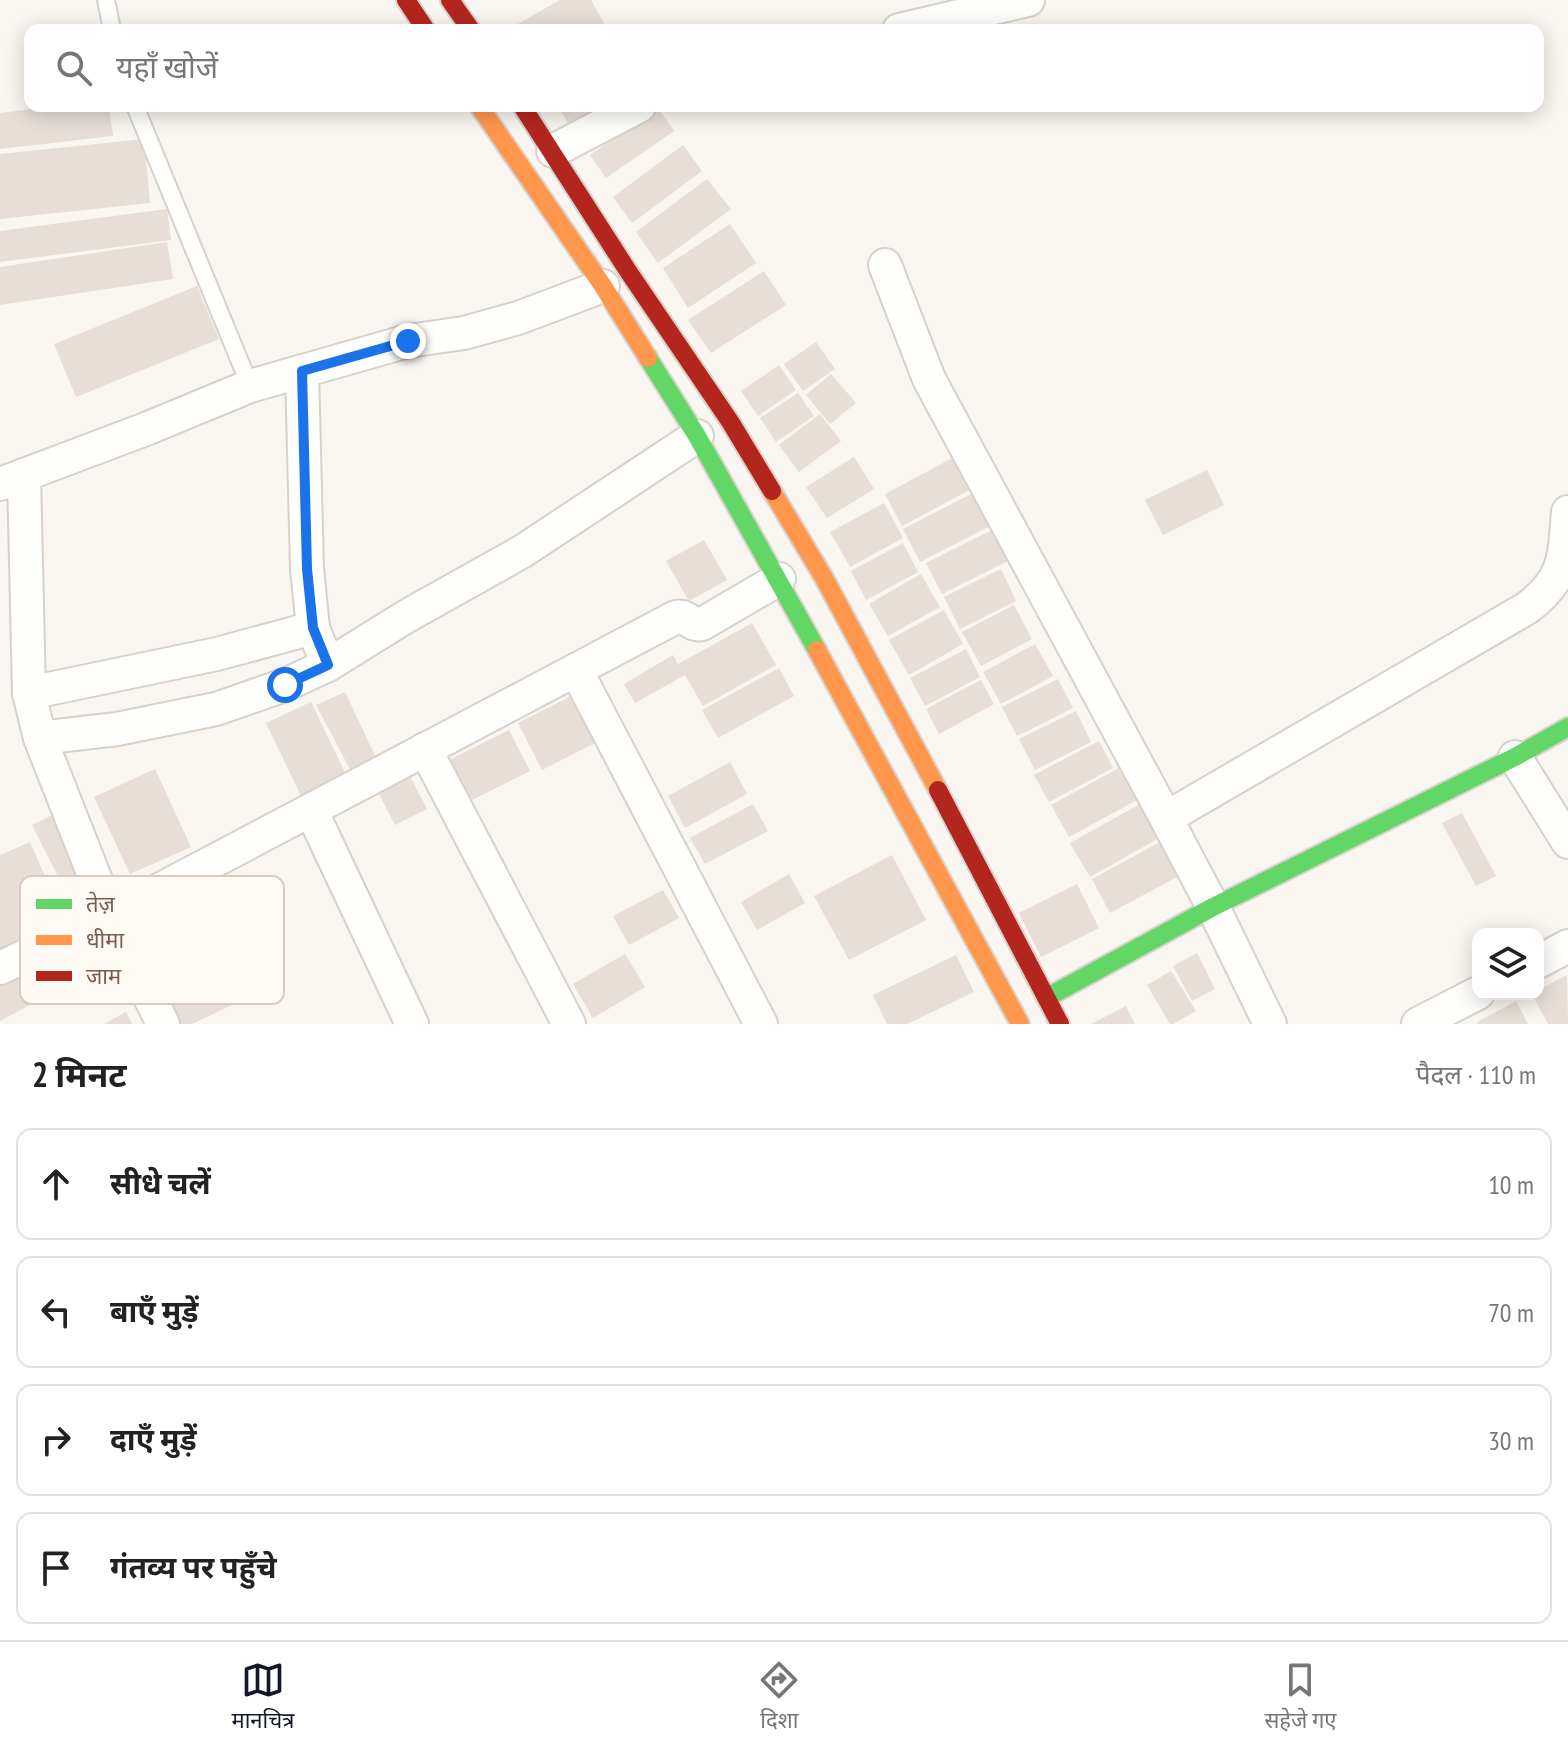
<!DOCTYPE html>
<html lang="hi">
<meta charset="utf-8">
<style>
body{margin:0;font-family:"PT Sans Narrow","Noto Sans Devanagari",sans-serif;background:#f6f6f6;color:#222}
.controls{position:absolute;right:24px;bottom:24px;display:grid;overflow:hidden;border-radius:16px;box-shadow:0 4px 20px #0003}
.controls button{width:72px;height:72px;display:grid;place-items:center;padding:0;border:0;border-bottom:2px solid #e0e0e0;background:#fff;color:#222;font:40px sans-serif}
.stop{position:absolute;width:24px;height:24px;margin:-18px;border:6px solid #1a73e8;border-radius:50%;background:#fff}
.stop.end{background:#1a73e8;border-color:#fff;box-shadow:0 2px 8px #0008}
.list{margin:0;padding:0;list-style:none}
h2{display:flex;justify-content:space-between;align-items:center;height:104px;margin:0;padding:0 32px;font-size:34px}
h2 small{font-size:26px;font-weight:400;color:#767676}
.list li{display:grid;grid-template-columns:52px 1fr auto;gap:24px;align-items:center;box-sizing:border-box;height:112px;margin:0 16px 16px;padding:0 16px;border:2px solid #e0e0e0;border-radius:16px}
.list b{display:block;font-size:30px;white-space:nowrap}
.list em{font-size:26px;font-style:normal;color:#767676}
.icon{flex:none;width:44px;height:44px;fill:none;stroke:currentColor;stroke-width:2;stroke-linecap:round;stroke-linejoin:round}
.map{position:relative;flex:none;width:1568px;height:1024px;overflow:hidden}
.search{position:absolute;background:#fff;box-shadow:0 4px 20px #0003;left:24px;right:24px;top:24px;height:88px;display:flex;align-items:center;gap:20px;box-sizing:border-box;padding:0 28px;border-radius:16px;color:#767676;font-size:30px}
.sheet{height:616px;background:#fff}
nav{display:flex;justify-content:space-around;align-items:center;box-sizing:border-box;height:112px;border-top:2px solid #e0e0e0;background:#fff;font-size:22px;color:#767676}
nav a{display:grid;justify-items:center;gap:4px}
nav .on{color:#111827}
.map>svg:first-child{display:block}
.building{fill:#e6ded7}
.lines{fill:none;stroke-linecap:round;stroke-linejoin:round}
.lane-casing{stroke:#d7d1cb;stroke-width:20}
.street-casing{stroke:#d7d1cb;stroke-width:36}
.fast-casing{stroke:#d9d2cb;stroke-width:22}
.slow-casing{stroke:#d9d2cb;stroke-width:22}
.jam-casing{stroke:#d9d2cb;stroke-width:22}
.lane{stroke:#fefefd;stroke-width:16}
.street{stroke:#fefefd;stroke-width:32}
.fast{stroke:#63d668;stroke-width:18}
.slow{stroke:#ff974d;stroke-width:18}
.jam{stroke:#b3261e;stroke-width:18}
.route{stroke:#1a73e8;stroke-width:10}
.key{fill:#fffaf3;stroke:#d7cbc1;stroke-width:2}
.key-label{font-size:22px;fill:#7a5c4d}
</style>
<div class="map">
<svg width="1568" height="1024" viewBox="0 0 1568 1024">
<rect width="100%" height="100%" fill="#f9f5f0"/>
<g class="building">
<path d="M560,0H591L605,25L597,30H520L516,25Z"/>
<path d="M56,106H109L113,136L0,149V113Z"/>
<path d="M558,106H605L570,127Z"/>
<path d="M658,108L674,131L606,178L590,155Z"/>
<path d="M144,139L150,203L0,219V154Z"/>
<path d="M683,145L702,171L632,223L613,197Z"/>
<path d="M707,179L731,209L658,263L636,232Z"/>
<path d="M167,209L171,240L0,262V231Z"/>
<path d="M730,224L756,263L688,308L663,268Z"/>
<path d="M167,242L173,279L0,305V267Z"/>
<path d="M764,271L786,305L711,353L688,320Z"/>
<path d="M197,286L219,339L76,397L54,344Z"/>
<path d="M816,342L835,369L803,391L784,364Z"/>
<path d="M779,365L796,390L758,416L741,391Z"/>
<path d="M831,374L856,403L830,424L806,395Z"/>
<path d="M798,393L814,416L776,442L760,418Z"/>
<path d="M820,414L841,441L799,472L779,445Z"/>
<path d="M960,454L977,486L902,526L885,494Z"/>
<path d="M854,457L874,489L827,518L806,487Z"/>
<path d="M1207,470L1224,505L1163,535L1145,500Z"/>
<path d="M979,490L996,523L920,562L903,529Z"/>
<path d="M884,503L903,538L850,567L830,532Z"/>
<path d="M996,528L1012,559L942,594L926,563Z"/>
<path d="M704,540L727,580L689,601L666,561Z"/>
<path d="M903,543L918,572L866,600L851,571Z"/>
<path d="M1001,569L1016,601L960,629L944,597Z"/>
<path d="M921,574L940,607L888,636L869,604Z"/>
<path d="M1014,605L1032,639L981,666L962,632Z"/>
<path d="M944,610L963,644L909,675L889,640Z"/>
<path d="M752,623L776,665L703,706L685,675L635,703L624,684L673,655L678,664Z"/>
<path d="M1035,644L1053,676L1001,704L983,672Z"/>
<path d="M966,649L980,677L925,706L910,678Z"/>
<path d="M779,668L794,696L718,738L702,710Z"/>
<path d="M1058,679L1073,708L1017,736L1002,707Z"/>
<path d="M981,680L994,704L939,734L926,709Z"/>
<path d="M345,692L377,760L351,771L316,705Z"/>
<path d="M577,693L601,740L542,770L518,723Z"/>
<path d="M311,702L350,783L305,804L266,723Z"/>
<path d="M1076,711L1091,742L1035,770L1019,739Z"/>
<path d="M509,730L530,771L470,801L449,760Z"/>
<path d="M1099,741L1113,768L1049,802L1034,775Z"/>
<path d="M730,762L747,794L685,828L668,796Z"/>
<path d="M1119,768L1137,800L1069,837L1051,805Z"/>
<path d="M155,769L191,847L130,874L94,797Z"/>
<path d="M410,776L427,809L395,825L378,792Z"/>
<path d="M753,804L768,831L705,864L690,838Z"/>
<path d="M1140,804L1159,838L1090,877L1070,843Z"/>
<path d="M1462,813L1496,876L1476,886L1442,823Z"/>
<path d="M53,815L91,890L70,900L32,825Z"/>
<path d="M30,842L65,922L0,950V855Z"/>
<path d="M1160,842L1179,876L1110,913L1092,879Z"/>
<path d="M892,855L926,920L849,960L814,896Z"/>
<path d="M789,874L805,903L757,930L741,902Z"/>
<path d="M1077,884L1099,928L1041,957L1019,913Z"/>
<path d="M663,890L679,918L629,945L613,916Z"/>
<path d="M1197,953L1215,989L1192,1001L1173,966Z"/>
<path d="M625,954L645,987L593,1018L573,984Z"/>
<path d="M956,955L974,992L907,1024H887L873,995Z"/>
<path d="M23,964L41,999L0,1021V976Z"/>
<path d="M223,964L240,1001L192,1024H180L164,991Z"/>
<path d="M1171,971L1196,1011L1173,1024H1170L1147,985Z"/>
<path d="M1567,975L1568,1024H1548L1532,994H1538V990Z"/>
<path d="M1516,1001L1528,1024H1478L1477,1022Z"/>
<path d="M1126,1006L1135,1024H1091Z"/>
<path d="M126,1012L132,1024H104Z"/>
</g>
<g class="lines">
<g class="lane-casing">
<g id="lane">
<path d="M106,0L112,30"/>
<path d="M135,106L250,386"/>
</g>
</g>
<g class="street-casing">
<g id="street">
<path d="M899,30L1028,0"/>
<path d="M553,151L639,106"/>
<path d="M885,265L929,379L1166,818L1213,907L1270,1024"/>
<path d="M302,371L307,569L313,628L328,665"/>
<path d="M24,475L29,693L40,738L110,916L163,1024"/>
<path d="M0,484L146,429L250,386L408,341L464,333L518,318L603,286"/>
<path d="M576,670L761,1024"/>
<path d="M29,693L217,654L313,628"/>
<path d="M40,738L117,729L216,709L285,685L328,665L407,616L523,551L697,436"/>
<path d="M425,749L569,1024"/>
<path d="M1515,757L1568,842"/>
<path d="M311,810L412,1024"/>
<path d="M1166,818L1527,608C1567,578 1564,556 1568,512"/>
<path d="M1538,962L1568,946"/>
<path d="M0,968L110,916L676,617C688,614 690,627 702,624L779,579"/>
<path d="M1418,1024L1478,993"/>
</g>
</g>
<g class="fast-casing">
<g id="fast">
<path d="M648,358L697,436L817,650"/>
<path d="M1046,998L1213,907L1515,757L1568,727"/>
</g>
</g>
<g class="slow-casing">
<g id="slow">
<path d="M479,106L603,286L648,358"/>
<path d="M772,491L824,578L938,790"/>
<path d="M817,650L1020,1024"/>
</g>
</g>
<g class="jam-casing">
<g id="jam">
<path d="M406,0L426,30"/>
<path d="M450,0L471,30"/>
<path d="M522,106L628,271L731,423L772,491"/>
<path d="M938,790L1060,1024"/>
</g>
</g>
<use href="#lane" class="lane"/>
<use href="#street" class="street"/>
<use href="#fast" class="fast"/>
<use href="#slow" class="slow"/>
<use href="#jam" class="jam"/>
</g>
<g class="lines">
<path class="route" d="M285,685L328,665L313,628L307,569L302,371L408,341"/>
</g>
<rect x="20" y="876" width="264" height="128" rx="12" class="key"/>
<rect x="36" y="899" width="36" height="10" fill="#63d668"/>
<rect x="36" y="935" width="36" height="10" fill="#ff974d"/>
<rect x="36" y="971" width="36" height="10" fill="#b3261e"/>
<g class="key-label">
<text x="86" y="912">तेज़</text>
<text x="86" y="948">धीमा</text>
<text x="86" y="984">जाम</text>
</g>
</svg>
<div class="controls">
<button><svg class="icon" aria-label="layers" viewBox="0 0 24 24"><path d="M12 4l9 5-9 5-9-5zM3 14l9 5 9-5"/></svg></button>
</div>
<div class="stop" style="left:285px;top:685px"></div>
<div class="stop end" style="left:408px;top:341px"></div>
<div class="search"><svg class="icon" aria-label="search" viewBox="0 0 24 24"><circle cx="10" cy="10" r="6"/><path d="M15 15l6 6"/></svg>यहाँ खोजें</div>
</div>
<section class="sheet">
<h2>2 मिनट<small>पैदल · 110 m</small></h2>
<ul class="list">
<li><svg class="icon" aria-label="ahead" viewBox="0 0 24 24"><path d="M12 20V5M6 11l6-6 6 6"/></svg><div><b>सीधे चलें</b></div><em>10 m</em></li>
<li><svg class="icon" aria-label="left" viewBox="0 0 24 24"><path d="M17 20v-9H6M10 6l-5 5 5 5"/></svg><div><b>बाएँ मुड़ें</b></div><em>70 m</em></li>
<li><svg class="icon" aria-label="right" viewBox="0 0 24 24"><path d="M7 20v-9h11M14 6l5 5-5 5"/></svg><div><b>दाएँ मुड़ें</b></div><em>30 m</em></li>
<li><svg class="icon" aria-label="arrive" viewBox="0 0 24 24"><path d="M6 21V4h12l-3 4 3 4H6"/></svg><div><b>गंतव्य पर पहुँचे</b></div></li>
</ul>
</section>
<nav>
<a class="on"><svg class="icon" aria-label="map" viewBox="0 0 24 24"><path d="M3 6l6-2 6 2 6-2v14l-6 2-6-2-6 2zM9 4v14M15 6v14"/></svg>मानचित्र</a>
<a><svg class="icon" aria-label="directions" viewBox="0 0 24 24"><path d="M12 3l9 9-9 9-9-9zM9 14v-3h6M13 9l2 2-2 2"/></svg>दिशा</a>
<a><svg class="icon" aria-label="saved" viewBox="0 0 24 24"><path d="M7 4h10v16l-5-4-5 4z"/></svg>सहेजे गए</a>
</nav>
